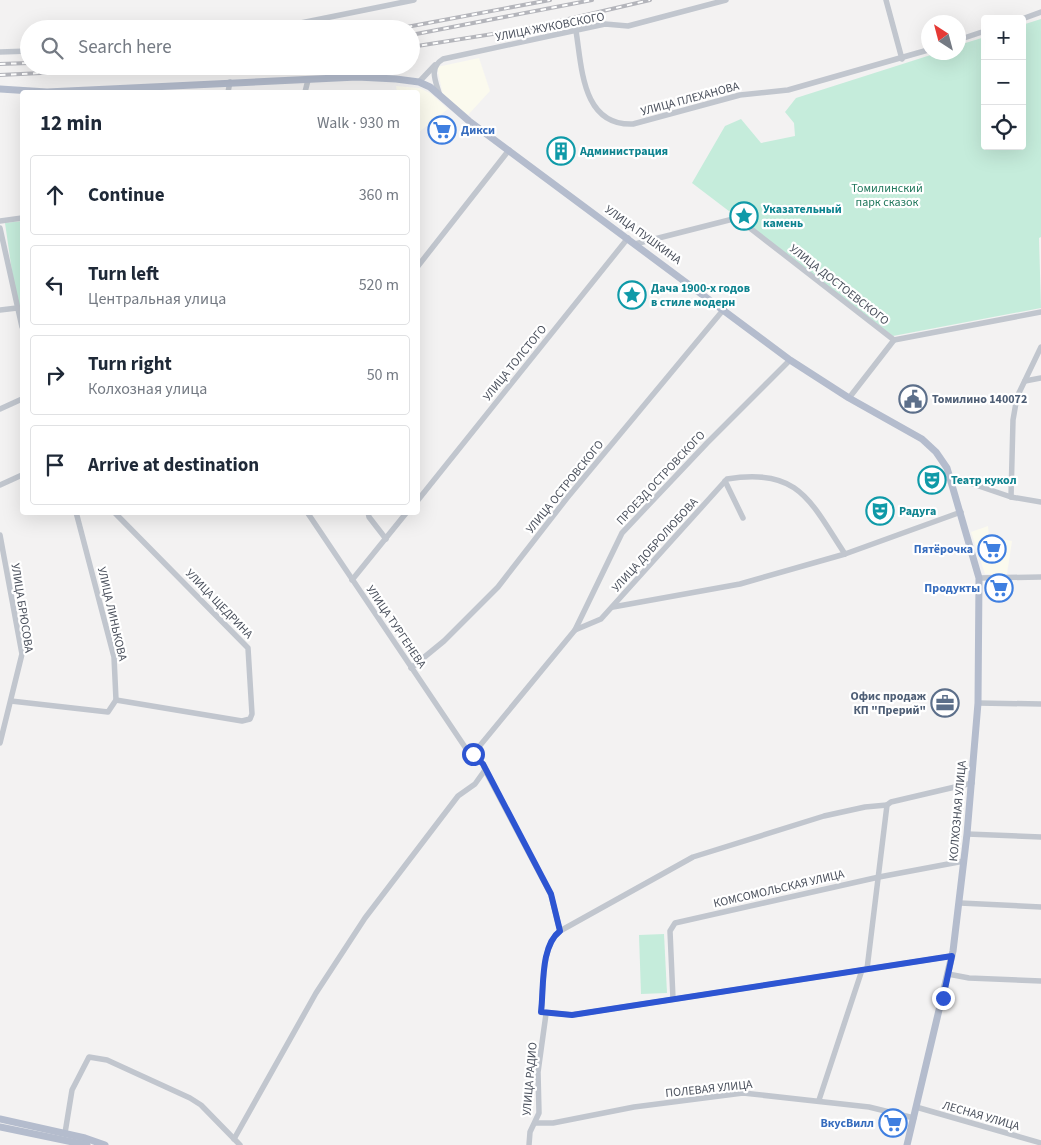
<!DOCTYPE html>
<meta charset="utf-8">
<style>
body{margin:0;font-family:"Source Sans 3",sans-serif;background:#f6f6f7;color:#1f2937}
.controls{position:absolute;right:15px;top:15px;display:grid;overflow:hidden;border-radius:5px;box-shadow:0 5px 20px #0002}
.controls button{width:45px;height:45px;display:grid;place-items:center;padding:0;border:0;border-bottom:1px solid #e0e1e3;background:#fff;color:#1f2937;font:25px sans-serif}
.compass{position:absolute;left:921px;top:15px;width:45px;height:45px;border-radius:50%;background:#fff;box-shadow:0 5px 20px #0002;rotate:324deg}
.stop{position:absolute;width:15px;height:15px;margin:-11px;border:4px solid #2d55d2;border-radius:50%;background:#fff}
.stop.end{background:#2d55d2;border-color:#fff;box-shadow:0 1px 5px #0008}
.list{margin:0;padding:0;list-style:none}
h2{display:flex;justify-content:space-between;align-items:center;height:65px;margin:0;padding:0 20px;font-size:21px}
h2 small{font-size:16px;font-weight:400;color:#747a83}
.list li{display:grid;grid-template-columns:32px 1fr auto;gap:15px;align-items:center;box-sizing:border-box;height:80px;margin:0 10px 10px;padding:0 10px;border:1px solid #e0e1e3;border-radius:5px}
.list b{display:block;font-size:19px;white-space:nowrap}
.list p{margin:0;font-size:16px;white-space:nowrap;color:#747a83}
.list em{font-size:16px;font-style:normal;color:#747a83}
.icon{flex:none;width:28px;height:28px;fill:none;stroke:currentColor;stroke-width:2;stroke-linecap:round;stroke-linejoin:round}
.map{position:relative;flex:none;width:1041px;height:1145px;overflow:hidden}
.search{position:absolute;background:#fff;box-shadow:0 5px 20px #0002;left:20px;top:20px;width:400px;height:55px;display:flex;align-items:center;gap:12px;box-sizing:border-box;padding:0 18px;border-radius:28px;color:#747a83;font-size:19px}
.panel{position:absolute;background:#fff;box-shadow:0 5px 20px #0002;left:20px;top:90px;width:400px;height:425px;border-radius:5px}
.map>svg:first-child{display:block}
.commercial{fill:#fbfaee}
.park{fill:#c5ecdb}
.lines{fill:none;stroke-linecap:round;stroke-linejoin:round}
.minor{stroke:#c1c6ce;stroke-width:5.5}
.major{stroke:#b4bccd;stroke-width:7}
.rail-casing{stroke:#b4b5bb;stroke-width:4}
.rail{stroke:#fff;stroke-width:2;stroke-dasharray:5.5;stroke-linecap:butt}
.route{stroke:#2d55d2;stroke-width:6}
.labels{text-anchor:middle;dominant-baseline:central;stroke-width:4.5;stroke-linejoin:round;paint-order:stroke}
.street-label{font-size:12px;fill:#4b515d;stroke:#fff}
.shop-label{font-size:12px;font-weight:bold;fill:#366cbe;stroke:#fff;text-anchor:end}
.culture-label{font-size:12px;font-weight:bold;fill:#0d838f;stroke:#fff;text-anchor:start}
.park-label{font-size:12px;fill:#22785d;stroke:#fff}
.service-label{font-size:12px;font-weight:bold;fill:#4e5e75;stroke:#fff;text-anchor:start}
</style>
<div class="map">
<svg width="1041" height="1145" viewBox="0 0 1041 1145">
<rect width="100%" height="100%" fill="#f3f2f2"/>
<g class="commercial">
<path d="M479,58L490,91L468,115L443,95L437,67Z"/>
<path d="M396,86L419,88L430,93L448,109L418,133V92H397Z"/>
<path d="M988,526L989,537L1012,541L1007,574H985L971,532Z"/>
</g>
<g class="park">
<path d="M1041,19V237L1039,238L1041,308L893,336L692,183L725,126L741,119L761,143L795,136L794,123L785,112L796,98L937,53L958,52L959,45L985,37V146H1022V25Z"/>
<path d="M22,221V318L15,292L5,223Z"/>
<path d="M664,934L667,993L641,994L639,935Z"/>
</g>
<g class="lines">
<g class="minor">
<path d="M886,0L902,59"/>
<path d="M1022,19L1041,12"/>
<path d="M271,29L414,0"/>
<path d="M576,31C582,68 582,126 633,124L740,95L788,90L928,50"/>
<path d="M958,40L985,31"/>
<path d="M0,52L29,51"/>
<path d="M419,82L435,65"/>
<path d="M228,92L230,82"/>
<path d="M305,92L308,80"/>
<path d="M440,96C436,82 428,68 443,59L605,24L628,26L726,0"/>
<path d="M0,221L22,218"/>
<path d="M0,228L22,327"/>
<path d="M635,244L737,218L894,340L1041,312"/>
<path d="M418,266L509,150"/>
<path d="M0,310L17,308"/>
<path d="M1025,381L1041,378"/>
<path d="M849,398L894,340"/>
<path d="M0,409L22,399"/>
<path d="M952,480L964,481L1011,497L1041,502"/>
<path d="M725,481L743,518"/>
<path d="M0,485L22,475"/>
<path d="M1011,497L1013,420L1017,397L1041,347"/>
<path d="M418,500L628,238"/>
<path d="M114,512L248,648L252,714L250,719L242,721L116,700"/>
<path d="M307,512L467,750L473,754L575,630L601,619L727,479C799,467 810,501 845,554"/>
<path d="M368,512L369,517L386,539"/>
<path d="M0,535L22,654L0,743"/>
<path d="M979,578L1041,577"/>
<path d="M352,580L407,512"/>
<path d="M613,607L740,584L845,554L961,512"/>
<path d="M575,630L622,533L707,443L790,360"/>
<path d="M411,668L444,641L498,587L567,498L724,309"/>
<path d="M11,701L108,712L116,700L114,657L76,512"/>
<path d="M978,703L1041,704"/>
<path d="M485,770L551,895L560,931"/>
<path d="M887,805L865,807L824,816L693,857L560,931C540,947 544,988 541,1012L572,1015L952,956"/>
<path d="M967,834L1041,837"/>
<path d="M960,903L1041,907"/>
<path d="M867,969L887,805L891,802L972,783"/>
<path d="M948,974L969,978L1041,981"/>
<path d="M673,999L670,931L675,923L879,877L964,861"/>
<path d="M819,1100L862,970"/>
<path d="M916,1107L1041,1143"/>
<path d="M536,1123H553L634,1107L743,1093L869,1107L914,1118"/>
<path d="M65,1133L72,1090L89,1057L107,1060L190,1098L201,1105L240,1145"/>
<path d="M234,1139L316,993L365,918L458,796L475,784L485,770L483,764L473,754"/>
<path d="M529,1145L530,1132L539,1113L538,1072L546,1014"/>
</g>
<g class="major">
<path d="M0,89L47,92L357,77L396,79L419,82L430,87L469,121L790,360L849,398L922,439L936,452L947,468L979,578L978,703L967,834L953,951L907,1145"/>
<path d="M0,1119L85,1138L105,1145"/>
<path d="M0,1127L87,1145"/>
</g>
<g class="rail-casing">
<g id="rail">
<path d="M396,29L550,0"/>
<path d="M411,35L592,0"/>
<path d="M411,47L530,28L650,0"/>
<path d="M0,64L29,63"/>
<path d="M0,75L184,66"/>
</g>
</g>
<use href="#rail" class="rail"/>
</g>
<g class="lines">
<path class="route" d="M473,754L483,764L551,894L560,931C540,946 544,988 541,1012L572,1015L952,956L943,998"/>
</g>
<defs>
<g id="supermarket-ring" transform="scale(1.4375)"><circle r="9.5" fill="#fff" stroke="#3f7fe0" stroke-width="1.5"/><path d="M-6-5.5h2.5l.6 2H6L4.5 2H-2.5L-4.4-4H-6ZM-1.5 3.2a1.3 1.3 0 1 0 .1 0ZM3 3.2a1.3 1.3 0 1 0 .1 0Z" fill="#3f7fe0"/></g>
<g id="building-ring" transform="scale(1.4375)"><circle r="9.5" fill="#fff" stroke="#0f9aa8" stroke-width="1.5"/><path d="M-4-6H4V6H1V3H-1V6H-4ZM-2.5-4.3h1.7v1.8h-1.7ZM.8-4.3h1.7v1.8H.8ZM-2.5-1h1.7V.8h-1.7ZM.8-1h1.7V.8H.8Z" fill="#0f9aa8"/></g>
<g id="sight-ring" transform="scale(1.4375)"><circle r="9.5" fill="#fff" stroke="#0f9aa8" stroke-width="1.5"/><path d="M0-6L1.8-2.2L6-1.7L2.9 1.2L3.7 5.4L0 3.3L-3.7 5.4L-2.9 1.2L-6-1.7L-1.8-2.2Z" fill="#0f9aa8"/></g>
<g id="civic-ring" transform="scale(1.4375)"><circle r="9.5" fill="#fff" stroke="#5c6f8a" stroke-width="1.5"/><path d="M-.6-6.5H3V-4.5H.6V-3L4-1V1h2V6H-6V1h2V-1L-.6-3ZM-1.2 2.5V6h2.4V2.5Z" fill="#5c6f8a"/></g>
<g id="theatre-ring" transform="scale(1.4375)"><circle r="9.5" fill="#fff" stroke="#0f9aa8" stroke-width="1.5"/><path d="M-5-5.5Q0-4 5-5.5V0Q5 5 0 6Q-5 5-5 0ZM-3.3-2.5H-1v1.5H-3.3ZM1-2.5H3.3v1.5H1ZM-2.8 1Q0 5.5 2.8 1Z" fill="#0f9aa8"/></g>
<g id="office-ring" transform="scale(1.4375)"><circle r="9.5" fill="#fff" stroke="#5c6f8a" stroke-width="1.5"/><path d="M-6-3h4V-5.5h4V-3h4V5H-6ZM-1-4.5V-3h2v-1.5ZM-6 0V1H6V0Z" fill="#5c6f8a"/></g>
</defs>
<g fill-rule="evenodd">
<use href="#supermarket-ring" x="442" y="130"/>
<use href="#building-ring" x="561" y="151"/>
<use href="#sight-ring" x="744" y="216"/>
<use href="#sight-ring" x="632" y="295"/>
<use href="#civic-ring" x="913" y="399"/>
<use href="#theatre-ring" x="932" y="480"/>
<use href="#theatre-ring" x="880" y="511"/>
<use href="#supermarket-ring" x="992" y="549"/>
<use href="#supermarket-ring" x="999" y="588"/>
<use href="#office-ring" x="945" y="703"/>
<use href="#supermarket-ring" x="893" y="1123"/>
</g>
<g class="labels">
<g class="street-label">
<text transform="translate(550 27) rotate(-11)">УЛИЦА ЖУКОВСКОГО</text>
<text transform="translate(690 99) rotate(-15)">УЛИЦА ПЛЕХАНОВА</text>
<text transform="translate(643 235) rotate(36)">УЛИЦА ПУШКИНА</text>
<text transform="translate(839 285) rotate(38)">УЛИЦА ДОСТОЕВСКОГО</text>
<text transform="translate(515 363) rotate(-51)">УЛИЦА ТОЛСТОГО</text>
<text transform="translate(661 478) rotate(-47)">ПРОЕЗД ОСТРОВСКОГО</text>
<text transform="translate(565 487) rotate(-51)">УЛИЦА ОСТРОВСКОГО</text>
<text transform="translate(655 545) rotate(-48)">УЛИЦА ДОБРОЛЮБОВА</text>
<text transform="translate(219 604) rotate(46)">УЛИЦА ЩЕДРИНА</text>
<text transform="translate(22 608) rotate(81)">УЛИЦА БРЮСОВА</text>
<text transform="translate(112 614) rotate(77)">УЛИЦА ЛИНЬКОВА</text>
<text transform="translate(396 627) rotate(56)">УЛИЦА ТУРГЕНЕВА</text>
<text transform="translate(958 811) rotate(-85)">КОЛХОЗНАЯ УЛИЦА</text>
<text transform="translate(779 889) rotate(-13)">КОМСОМОЛЬСКАЯ УЛИЦА</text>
<text transform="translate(530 1079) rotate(-85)">УЛИЦА РАДИО</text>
<text transform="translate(709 1089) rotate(-6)">ПОЛЕВАЯ УЛИЦА</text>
<text transform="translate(981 1116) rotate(16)">ЛЕСНАЯ УЛИЦА</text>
</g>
<g class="shop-label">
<text x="461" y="130" text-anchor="start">Дикси</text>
<text x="973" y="549">Пятёрочка</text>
<text x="980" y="588">Продукты</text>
<text x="874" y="1123">ВкусВилл</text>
</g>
<g class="culture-label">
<text x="580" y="151">Администрация</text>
<text x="763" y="209">Указательный<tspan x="763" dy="14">камень</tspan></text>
<text x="651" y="288">Дача 1900-х годов<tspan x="651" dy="14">в стиле модерн</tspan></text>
<text x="951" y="480">Театр кукол</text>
<text x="899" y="511">Радуга</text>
</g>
<g class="park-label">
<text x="887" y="188">Томилинский<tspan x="887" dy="14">парк сказок</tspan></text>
</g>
<g class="service-label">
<text x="932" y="399">Томилино 140072</text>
<text x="926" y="696" text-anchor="end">Офис продаж<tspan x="926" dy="14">КП "Прерий"</tspan></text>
</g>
</g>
</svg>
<div class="controls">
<button>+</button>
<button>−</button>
<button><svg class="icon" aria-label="locate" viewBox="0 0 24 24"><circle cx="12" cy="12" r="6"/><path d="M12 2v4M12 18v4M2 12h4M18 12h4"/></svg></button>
</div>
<svg class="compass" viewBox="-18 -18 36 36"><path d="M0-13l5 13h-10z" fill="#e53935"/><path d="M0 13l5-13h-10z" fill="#747a83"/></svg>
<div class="stop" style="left:473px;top:754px"></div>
<div class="stop end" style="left:943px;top:998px"></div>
<div class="search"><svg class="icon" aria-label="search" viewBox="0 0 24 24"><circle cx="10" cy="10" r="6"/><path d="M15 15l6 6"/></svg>Search here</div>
<section class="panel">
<h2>12 min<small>Walk · 930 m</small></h2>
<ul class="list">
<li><svg class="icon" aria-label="ahead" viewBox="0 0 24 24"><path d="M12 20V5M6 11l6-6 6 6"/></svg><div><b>Continue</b></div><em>360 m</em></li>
<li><svg class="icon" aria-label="left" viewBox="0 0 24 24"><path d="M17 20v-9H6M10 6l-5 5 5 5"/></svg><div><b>Turn left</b><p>Центральная улица</p></div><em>520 m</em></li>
<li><svg class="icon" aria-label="right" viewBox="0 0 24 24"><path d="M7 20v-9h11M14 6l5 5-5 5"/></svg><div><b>Turn right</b><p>Колхозная улица</p></div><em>50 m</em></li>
<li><svg class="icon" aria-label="arrive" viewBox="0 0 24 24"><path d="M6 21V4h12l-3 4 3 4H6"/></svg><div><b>Arrive at destination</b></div></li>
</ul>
</section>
</div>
